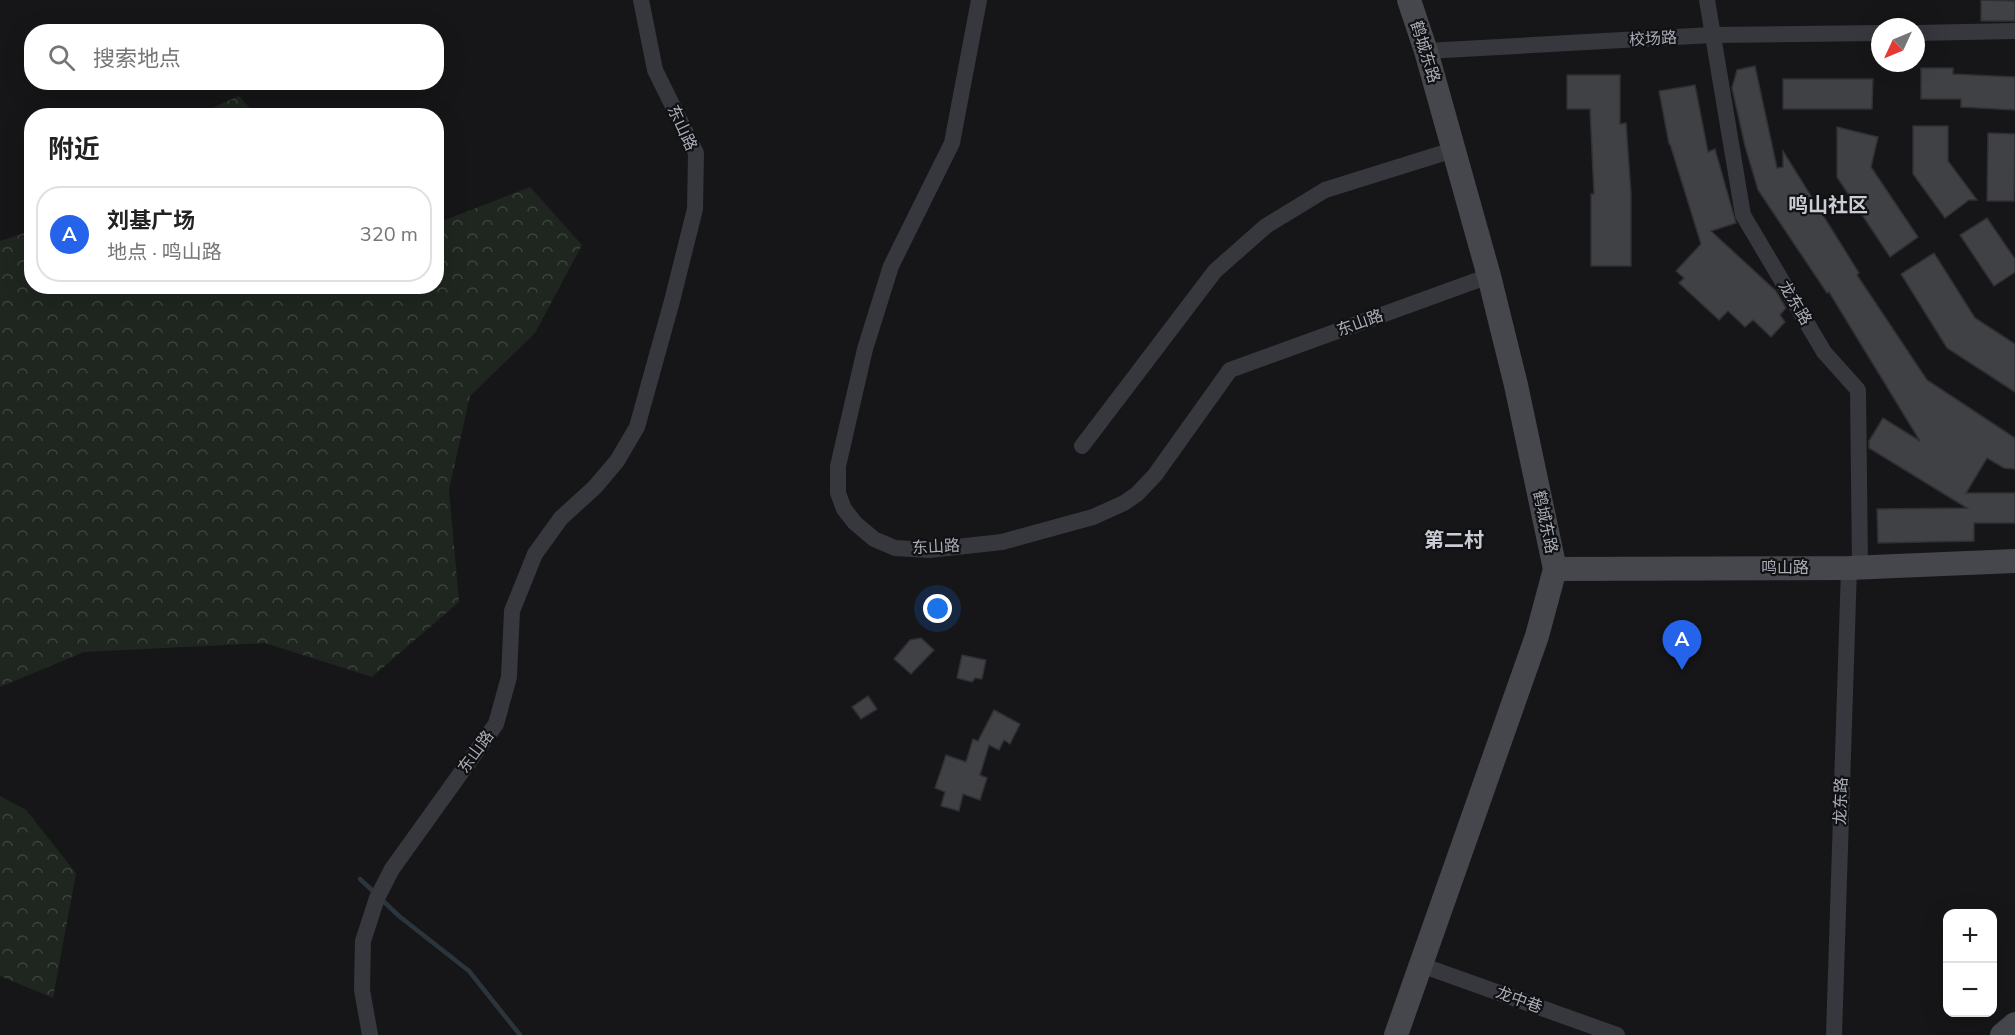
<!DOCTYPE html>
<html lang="zh">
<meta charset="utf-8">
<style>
body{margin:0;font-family:"Nunito Sans","Noto Sans SC",sans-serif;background:#f2f2f2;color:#222}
.controls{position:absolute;right:18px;bottom:18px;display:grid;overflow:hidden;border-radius:12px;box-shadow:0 6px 24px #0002}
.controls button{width:54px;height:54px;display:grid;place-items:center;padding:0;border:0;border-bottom:2px solid #e0e0e0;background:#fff;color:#222;font:30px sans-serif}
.compass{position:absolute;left:1871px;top:18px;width:54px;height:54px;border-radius:50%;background:#fff;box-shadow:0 6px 24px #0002;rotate:226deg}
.you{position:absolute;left:938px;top:609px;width:21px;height:21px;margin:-15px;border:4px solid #fff;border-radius:50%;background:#1a73e8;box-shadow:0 0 0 9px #1a73e833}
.badge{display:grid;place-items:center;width:39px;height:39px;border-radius:50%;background:#2563eb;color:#fff;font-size:20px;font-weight:700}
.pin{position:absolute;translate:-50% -50px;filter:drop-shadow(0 2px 3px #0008)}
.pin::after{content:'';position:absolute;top:32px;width:21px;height:18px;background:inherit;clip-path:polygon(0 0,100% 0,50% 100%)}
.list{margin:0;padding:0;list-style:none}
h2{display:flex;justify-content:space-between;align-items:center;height:78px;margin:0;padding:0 24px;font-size:26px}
h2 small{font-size:20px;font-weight:400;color:#767676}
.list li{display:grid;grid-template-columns:39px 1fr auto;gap:18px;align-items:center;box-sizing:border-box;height:96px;margin:0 12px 12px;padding:0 12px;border:2px solid #e0e0e0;border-radius:24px}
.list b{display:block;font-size:22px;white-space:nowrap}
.list p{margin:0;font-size:20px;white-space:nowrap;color:#767676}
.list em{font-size:20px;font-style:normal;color:#767676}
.icon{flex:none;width:33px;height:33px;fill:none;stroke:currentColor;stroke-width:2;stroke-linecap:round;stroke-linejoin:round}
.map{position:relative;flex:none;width:2015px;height:1035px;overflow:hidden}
.search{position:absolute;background:#fff;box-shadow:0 6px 24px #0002;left:24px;top:24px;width:420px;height:66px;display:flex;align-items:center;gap:15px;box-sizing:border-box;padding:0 21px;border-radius:24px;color:#767676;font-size:22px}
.panel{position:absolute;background:#fff;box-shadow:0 6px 24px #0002;left:24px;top:108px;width:420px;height:186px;border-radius:24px}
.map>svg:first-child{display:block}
.forest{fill:url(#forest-crowns)}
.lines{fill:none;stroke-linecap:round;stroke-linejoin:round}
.stream{stroke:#2c353c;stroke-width:4.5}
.building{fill:#404145;stroke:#303034;stroke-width:1.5}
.street{stroke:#37383d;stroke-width:16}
.secondary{stroke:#45474d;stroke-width:24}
.labels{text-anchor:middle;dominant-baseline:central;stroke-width:4.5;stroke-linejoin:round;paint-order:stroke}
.street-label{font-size:16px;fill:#a8adb8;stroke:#111113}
.quarter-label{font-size:20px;font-weight:bold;fill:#c9ccd4;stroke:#111113}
</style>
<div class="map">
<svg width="2015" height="1035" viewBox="0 0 2015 1035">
<defs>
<pattern id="forest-crowns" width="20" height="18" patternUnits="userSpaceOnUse" patternTransform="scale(1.5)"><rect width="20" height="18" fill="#1e261f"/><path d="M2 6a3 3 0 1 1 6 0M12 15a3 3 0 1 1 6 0" fill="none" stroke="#3c433d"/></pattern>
</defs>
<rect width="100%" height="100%" fill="#161618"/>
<g class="forest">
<path d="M239,96L256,115H196Z"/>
<path d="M530,187L582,245L535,333L470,396L449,490L459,602L372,677L265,643L84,652L0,687V241L31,231L32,286H436L437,223Z"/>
<path d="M0,796L26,810L76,873L53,998L0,976Z"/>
</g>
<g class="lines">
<g class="stream">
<path d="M360,879L376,894"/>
<path d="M382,900L399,916L469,971L520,1035"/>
</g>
</g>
<g class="building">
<path d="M1981,0L2015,1V21H1981Z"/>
<path d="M1755,66L1777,168L1783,167V151L1859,273L1857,275L1927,380L2015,438V469L2004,468L1987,458L1966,493H2015V523H1974V541L1878,543L1877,509L1967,508L1869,448V441L1883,418L1920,441L1829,292L1827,293L1758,190L1745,146L1732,88L1737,70Z"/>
<path d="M1921,68H1953V74L2015,77V110L1961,107V99H1921Z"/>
<path d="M1567,75H1620V124L1626,123L1631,193V266H1591V194H1594L1590,109H1567Z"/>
<path d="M1783,79H1873L1872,109H1783Z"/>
<path d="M1695,85L1708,152L1715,149L1736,223L1711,231L1776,291L1786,308L1780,315L1785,322L1771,337L1753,320L1745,327L1728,311L1719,320L1679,283L1684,278L1676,271L1701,244L1670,144H1669L1659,91Z"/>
<path d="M1913,126H1948V161L1977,200H1969L1945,218L1913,174Z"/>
<path d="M1837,127L1878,137L1871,167L1918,237L1890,257L1837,177Z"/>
<path d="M1988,133L2015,134L2014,201H1987Z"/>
<path d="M1987,218L2015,259V272L1994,286L1960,235Z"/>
<path d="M1934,253L1975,318L2015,344V392L1947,348L1901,274Z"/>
<path d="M921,638L934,650L911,674L894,659L910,640Z"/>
<path d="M962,655L986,660L982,679L975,678L972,682L957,678Z"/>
<path d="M868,696L877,709L861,719L852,707Z"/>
<path d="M994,710L1020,724L1010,744L1004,740L999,750L989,745L980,775L987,778L980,800L963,794L959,811L941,806L945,792L935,788L946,755L966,762L973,739L978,741Z"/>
</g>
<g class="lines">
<g class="street">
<path d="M979,0L952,143L891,266L865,349L838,466V493L844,509L855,523L874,539L895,548L929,550L1002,542L1093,517L1124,503L1137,494L1155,475L1230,370L1489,276"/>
<path d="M1707,0L1743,215L1824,352L1858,390L1860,567"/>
<path d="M1916,33L2015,31"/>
<path d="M1426,51L1712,35L1880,33"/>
<path d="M1082,446L1215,271L1266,226L1325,190L1453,150"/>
<path d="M1421,965L1617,1035"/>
<path d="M370,1035L362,990L363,941L377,898L392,869L496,724L509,677L512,611L535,554L561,518L595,487L617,461L637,427L672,301L695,209L696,153L655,70L641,0"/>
<path d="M1834,1035L1849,568"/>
</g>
<g class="secondary">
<path d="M1555,569L1849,568L2015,561"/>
<path d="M1396,1035L1537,636L1555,569L1516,385L1489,276L1426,51L1409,0"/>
<path d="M2002,1035L2015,1024"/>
</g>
</g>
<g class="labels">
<g class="street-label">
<text transform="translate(1653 39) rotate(-3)">校场路</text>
<text transform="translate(1425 52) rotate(73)">鹤城东路</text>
<text transform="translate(682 128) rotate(65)">东山路</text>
<text transform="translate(1795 303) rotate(59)">龙东路</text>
<text transform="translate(1360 323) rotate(-20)">东山路</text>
<text transform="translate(1545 522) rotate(78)">鹤城东路</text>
<text transform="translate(936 547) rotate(-3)">东山路</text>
<text x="1785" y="568">鸣山路</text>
<text transform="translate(476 752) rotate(-54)">东山路</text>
<text transform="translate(1841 801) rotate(-88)">龙东路</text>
<text transform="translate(1519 1000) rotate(20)">龙中巷</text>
</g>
<g class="quarter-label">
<text x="1828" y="205">鸣山社区</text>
<text x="1454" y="540">第二村</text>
</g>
</g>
</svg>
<div class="controls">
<button>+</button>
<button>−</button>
</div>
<svg class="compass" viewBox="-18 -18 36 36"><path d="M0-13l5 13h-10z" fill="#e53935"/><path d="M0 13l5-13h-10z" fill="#767676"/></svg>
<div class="you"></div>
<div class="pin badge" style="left:1682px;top:670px">A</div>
<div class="search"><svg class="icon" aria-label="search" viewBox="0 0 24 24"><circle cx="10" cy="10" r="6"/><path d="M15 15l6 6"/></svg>搜索地点</div>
<section class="panel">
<h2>附近<small></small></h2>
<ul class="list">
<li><span class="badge">A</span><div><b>刘基广场</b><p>地点 · 鸣山路</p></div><em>320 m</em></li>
</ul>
</section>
</div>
